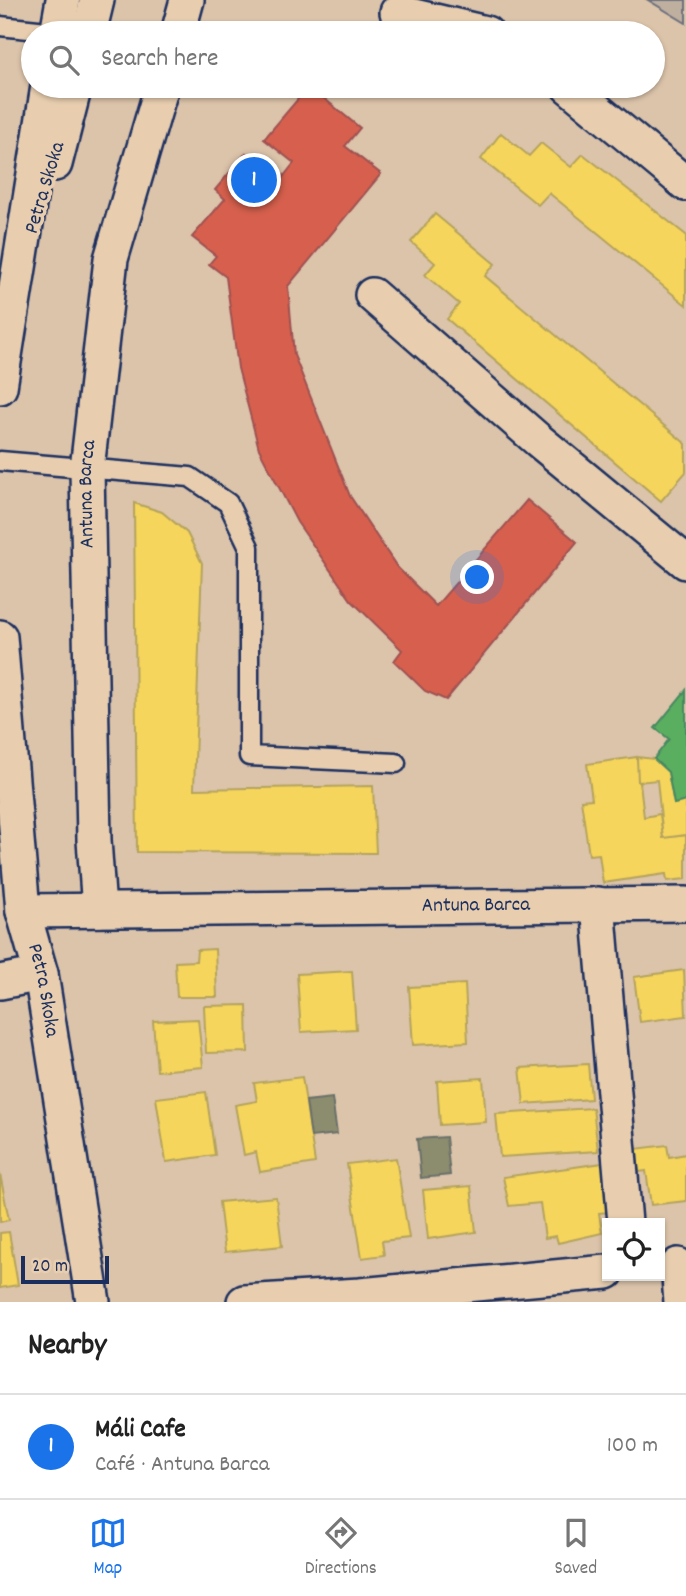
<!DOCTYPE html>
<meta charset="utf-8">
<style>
body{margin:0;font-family:Dekko,sans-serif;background:#f6f6f6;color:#222}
.controls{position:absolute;right:21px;bottom:21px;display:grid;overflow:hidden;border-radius:0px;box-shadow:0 2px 5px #0004}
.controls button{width:63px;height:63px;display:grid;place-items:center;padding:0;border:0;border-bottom:2px solid #e0e0e0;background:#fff;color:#222;font:35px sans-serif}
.scale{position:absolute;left:21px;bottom:18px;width:88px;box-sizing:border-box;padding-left:7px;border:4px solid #1b2f5e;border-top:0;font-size:19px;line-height:24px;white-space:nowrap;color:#1b2f5e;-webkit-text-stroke:5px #e8ceaf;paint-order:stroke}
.you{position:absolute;left:478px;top:578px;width:24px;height:24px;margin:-18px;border:5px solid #fff;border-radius:50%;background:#1a73e8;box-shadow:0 0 0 10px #1a73e833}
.badge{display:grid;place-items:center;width:46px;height:46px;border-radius:50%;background:#1a73e8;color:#fff;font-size:23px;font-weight:700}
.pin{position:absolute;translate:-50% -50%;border:4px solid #fff;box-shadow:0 2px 7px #0006}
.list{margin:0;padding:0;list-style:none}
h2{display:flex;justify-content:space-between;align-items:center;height:91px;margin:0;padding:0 28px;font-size:30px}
h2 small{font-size:23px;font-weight:400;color:#767676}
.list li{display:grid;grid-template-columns:46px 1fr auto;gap:21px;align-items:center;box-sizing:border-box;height:105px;padding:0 28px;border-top:2px solid #e0e0e0}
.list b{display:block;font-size:26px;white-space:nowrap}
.list p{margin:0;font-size:23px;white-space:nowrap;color:#767676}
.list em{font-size:23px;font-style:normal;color:#767676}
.icon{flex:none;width:38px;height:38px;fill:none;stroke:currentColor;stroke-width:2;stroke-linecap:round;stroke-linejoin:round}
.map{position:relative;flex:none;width:686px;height:1302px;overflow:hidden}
.search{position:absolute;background:#fff;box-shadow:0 2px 5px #0004;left:21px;right:21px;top:21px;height:77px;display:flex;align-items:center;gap:18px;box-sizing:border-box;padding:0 24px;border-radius:38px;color:#767676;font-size:26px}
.sheet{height:196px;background:#fff}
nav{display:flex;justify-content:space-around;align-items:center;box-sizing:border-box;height:98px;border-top:2px solid #e0e0e0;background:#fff;font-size:19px;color:#767676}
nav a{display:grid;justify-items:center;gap:4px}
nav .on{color:#1a73e8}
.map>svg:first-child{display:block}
.green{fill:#bfaf9f;stroke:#6d6f7e;stroke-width:2}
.homes{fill:#f6d55c;stroke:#b4a35d;stroke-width:2}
.shops{fill:#d6604d;stroke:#9e5152;stroke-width:2}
.public{fill:#5aae61;stroke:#478860;stroke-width:2}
.industry{fill:#8c8c6e;stroke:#6a7069;stroke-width:2}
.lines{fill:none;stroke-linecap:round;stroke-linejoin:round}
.lane-casing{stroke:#1b2f5e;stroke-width:23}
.street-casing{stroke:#1b2f5e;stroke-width:38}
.lane{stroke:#e8ceaf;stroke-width:18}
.street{stroke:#e8ceaf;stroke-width:33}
.labels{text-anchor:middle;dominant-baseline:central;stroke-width:7;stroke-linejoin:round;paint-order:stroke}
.street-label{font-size:21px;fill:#1b2f5e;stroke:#e8ceaf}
</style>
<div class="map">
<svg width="686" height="1302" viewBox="0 0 686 1302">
<rect width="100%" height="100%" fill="#dcc4aa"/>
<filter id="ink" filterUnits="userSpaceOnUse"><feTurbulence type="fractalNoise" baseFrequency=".0143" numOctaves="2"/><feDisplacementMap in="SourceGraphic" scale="14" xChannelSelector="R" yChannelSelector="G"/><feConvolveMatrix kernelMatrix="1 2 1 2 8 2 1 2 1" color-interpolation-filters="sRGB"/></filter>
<g filter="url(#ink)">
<path class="green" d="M648,0H686V23Z"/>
<g class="homes">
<path d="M501,133L529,156L541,143L571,167L583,154L686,235V305L549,193L538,205L481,159Z"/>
<path d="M435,214L495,264L485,276L686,444V472L661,501L447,319L459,304L425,275L435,263L411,242Z"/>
<path d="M134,503L162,512L187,533L202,563L194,789L373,786L376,853L137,852Z"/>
<path d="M637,757L644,817L660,814L663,838L686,835V879L667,881L666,874L603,883L599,854L589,855L581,800L592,799L587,764Z"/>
<path d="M637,757L654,759L668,772L674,804L686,801V835L663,838L657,780L638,782Z"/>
<path d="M215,949L217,997H177L175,962L196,961L197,950Z"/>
<path d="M684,970L686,1016L640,1022L634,977Z"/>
<path d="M352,971L356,1029L301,1032L297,974Z"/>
<path d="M465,984L468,1042L413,1045L409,987Z"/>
<path d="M247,1005L248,1052L206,1053L204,1006Z"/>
<path d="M198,1019L203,1067L157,1071L153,1021Z"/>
<path d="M588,1064L591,1099L524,1104L520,1068Z"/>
<path d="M302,1077L315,1163L260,1172L256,1152L244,1155L235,1105L257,1101L254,1083Z"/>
<path d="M483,1078L486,1122L440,1125L437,1081Z"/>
<path d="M206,1092L215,1155L166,1162L156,1098Z"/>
<path d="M593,1108L598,1151L500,1157L496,1114Z"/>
<path d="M667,1145L669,1157L686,1154V1201L651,1205L646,1171L639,1172L635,1149Z"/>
<path d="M396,1158L409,1238L382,1241L384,1255L362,1258L347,1164Z"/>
<path d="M603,1163L609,1212L599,1213L602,1233L558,1243L556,1236L545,1238L540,1203L509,1206L503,1177Z"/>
<path d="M0,1174L9,1220L0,1222Z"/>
<path d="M471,1186L476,1232L428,1239L423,1190Z"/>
<path d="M276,1197L282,1246L225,1252L219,1202Z"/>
<path d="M9,1232L18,1285L0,1288V1233Z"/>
</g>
<path class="shops" d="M309,86L360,128L345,146L381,174L288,286L294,355L350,496L397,567L436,606L527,500L577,542L446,700L425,691L394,661L402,650L351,600L297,522L259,449L238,368L226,277L209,264L216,256L192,237L225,199L215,190L246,153L280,181L294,163L264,139Z"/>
<path class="public" d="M686,690V801L674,804L668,772L654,759L669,739L655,728Z"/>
<g class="industry">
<path d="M332,1098L337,1134L311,1137L306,1101Z"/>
<path d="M446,1137L450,1175L421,1178L417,1139Z"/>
</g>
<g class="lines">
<g class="lane-casing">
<g id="lane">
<path d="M0,26L57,32"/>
<path d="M0,461L190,477L228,503L249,547V756L396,763"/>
</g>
</g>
<g class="street-casing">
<g id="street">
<path d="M397,12L486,33"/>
<path d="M57,33L63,0"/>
<path d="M89,33L97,0"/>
<path d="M178,33L187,0"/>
<path d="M568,86L686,184"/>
<path d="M55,164L75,86"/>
<path d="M372,295L538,440L686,562"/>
<path d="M0,387L48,86"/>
<path id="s1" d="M0,637L23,911L41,974L93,1302"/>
<path d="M598,904L625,1223"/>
<path id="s2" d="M99,910L94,840L87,469L111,259L162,86"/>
<path id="s3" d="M23,911L686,904"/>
<path d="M0,982L41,974"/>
<path d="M678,1265L681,1302"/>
<path d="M244,1302L360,1295L607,1272"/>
</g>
</g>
<use href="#lane" class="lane"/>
<use href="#street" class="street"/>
</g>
</g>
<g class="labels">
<g class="street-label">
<text transform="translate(46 188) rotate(-73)">Petra Skoka</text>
<text stroke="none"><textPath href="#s2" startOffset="416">Antuna Barca</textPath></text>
<text stroke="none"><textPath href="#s3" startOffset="453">Antuna Barca</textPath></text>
<text stroke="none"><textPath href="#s1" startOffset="357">Petra Skoka</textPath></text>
</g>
</g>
</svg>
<div class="controls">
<button><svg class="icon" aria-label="locate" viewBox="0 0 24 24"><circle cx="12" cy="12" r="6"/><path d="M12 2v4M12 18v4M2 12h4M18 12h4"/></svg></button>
</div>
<div class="scale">20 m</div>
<div class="you"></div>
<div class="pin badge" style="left:254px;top:180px">1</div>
<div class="search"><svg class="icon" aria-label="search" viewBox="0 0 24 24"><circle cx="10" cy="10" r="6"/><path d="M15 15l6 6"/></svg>Search here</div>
</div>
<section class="sheet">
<h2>Nearby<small></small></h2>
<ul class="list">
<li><span class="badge">1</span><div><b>Máli Cafe</b><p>Café · Antuna Barca</p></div><em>100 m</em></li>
</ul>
</section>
<nav>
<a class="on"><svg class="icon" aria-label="map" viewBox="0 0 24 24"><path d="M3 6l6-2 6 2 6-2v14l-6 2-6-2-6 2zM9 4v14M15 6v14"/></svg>Map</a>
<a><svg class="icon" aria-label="directions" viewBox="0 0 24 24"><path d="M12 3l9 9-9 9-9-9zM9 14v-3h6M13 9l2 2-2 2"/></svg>Directions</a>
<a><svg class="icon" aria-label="saved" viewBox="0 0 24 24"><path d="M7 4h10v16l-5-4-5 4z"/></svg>Saved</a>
</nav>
